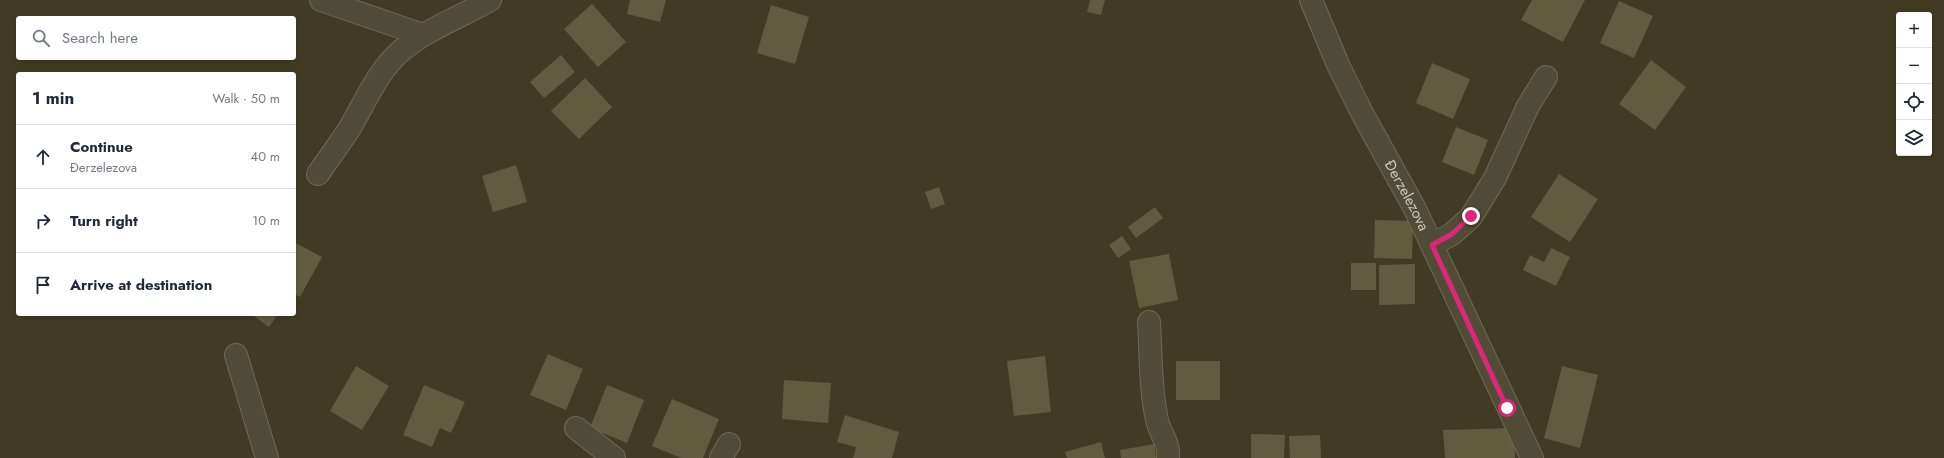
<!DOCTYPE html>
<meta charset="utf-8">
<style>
body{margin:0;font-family:Jost,sans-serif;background:#f2f2f3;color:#1f2937}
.controls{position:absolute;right:12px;top:12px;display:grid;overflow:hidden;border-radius:4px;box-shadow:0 2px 6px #0003}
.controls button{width:36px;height:36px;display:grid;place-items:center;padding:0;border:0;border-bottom:1px solid #e0e1e3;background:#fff;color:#1f2937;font:20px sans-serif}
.stop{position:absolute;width:12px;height:12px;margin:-9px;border:3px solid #db2777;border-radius:50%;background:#fff}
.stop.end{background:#db2777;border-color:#fff;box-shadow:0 1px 4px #0008}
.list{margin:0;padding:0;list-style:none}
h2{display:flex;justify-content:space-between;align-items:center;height:52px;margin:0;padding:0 16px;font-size:17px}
h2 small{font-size:13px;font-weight:400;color:#747a83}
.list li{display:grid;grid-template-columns:26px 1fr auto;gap:12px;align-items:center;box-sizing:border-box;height:64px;padding:0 16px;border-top:1px solid #e0e1e3}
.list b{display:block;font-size:15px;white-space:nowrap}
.list p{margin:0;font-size:13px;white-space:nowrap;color:#747a83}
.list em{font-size:13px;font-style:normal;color:#747a83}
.icon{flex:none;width:22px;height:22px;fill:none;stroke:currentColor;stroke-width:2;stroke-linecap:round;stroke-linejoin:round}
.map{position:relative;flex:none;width:1944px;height:458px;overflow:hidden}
.search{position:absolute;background:#fff;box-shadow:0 2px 6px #0003;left:16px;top:16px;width:280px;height:44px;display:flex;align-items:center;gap:10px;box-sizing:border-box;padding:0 14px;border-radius:4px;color:#747a83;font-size:15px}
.panel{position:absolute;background:#fff;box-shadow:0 2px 6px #0003;left:16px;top:72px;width:280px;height:244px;border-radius:4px}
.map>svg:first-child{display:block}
.building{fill:#615b40}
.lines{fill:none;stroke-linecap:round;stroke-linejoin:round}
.minor-casing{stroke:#6f6a56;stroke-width:24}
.minor{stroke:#514c38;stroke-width:22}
.route{stroke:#db2777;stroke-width:5}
.labels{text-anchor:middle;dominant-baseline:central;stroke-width:4;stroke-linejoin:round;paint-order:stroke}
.street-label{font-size:15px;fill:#ccc8b5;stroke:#37311d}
</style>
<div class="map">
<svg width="1944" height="458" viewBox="0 0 1944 458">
<rect width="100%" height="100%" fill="#423b24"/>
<g class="building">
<path d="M630,0H666L660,22L627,14Z"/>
<path d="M1090,0H1105L1101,15L1087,12Z"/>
<path d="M1532,0H1585L1563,42L1521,20Z"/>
<path d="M1619,1L1653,16L1634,58L1600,43Z"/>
<path d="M592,4L626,42L598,67L564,29Z"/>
<path d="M771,5L809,17L795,64L757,53Z"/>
<path d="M561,55L575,72L544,98L530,82Z"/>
<path d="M1651,60L1686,87L1655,130L1619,104Z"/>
<path d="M1432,63L1470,79L1453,119L1416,103Z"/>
<path d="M585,78L612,107L579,139L551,111Z"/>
<path d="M1456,127L1488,140L1474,175L1442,162Z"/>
<path d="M516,165L527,202L493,212L482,176Z"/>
<path d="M1559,174L1598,199L1570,242L1531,217Z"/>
<path d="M939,187L945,204L931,209L925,192Z"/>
<path d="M1155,207L1163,218L1136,238L1128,227Z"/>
<path d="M1375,220L1413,221L1412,259L1374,258Z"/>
<path d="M1122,236L1131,249L1118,258L1109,245Z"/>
<path d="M294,242L322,257L300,297L294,294Z"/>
<path d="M1551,248L1570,257L1556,286L1523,270L1530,255L1544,262Z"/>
<path d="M1169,254L1178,300L1139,308L1129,261Z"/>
<rect x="1351" y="263" width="25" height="27"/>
<path d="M1415,264V304L1379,305V265Z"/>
<path d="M251,314H278L269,327Z"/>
<path d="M548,354L583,369L566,410L530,395Z"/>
<path d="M1045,356L1051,412L1014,416L1007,361Z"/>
<rect x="1176" y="361" width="44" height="39"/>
<path d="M356,366L389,386L362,430L330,411Z"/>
<path d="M1562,366L1598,375L1580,448L1544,438Z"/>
<path d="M784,380L831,383L828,423L782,419Z"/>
<path d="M424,385L465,402L451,433L440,428L432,447L403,435Z"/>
<path d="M607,385L644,400L627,443L590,428Z"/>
<path d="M672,399L719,419L703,458H681L652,446Z"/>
<path d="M845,415L899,432L892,458H853L856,447L837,442Z"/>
<path d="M1514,428L1515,458H1445L1443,430Z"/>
<path d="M1251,434L1285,435L1284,458H1251Z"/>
<path d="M1320,435L1321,458H1290L1289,436Z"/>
<path d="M1101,442L1105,458H1067L1065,452Z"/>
<path d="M1154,444L1156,458H1121L1120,450Z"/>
</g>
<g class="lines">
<g class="minor-casing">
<g id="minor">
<path d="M321,0L423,35"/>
<path id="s1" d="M1311,0L1339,67L1362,113L1415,209L1532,458"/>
<path d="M318,174C329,158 341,142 351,126C366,100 379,69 402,50C429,28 461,17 490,0"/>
<path d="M1432,245L1452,234L1471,217L1495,178L1528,106L1546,77"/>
<path d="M1149,322C1151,354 1150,388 1157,420C1160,434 1170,443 1168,458"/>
<path d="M236,355L267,458"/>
<path d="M576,428L614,458"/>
<path d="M721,458L729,444"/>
</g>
</g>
<use href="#minor" class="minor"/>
</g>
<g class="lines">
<path class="route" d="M1471,216L1452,234L1432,245L1507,408"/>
</g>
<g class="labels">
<g class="street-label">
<text stroke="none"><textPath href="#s1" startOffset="218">Đerzelezova</textPath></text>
</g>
</g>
</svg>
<div class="controls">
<button>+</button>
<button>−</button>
<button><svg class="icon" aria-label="locate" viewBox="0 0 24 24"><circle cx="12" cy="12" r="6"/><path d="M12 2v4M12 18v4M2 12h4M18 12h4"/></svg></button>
<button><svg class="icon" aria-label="layers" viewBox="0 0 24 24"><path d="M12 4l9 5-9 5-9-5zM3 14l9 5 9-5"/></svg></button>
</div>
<div class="stop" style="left:1507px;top:408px"></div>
<div class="stop end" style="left:1471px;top:216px"></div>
<div class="search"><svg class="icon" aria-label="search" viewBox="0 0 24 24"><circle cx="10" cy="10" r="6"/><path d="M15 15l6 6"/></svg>Search here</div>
<section class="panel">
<h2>1 min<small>Walk · 50 m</small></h2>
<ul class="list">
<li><svg class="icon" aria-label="ahead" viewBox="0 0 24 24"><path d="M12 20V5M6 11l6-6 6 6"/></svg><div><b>Continue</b><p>Đerzelezova</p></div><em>40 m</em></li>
<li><svg class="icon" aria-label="right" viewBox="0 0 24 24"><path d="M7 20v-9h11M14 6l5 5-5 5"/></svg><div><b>Turn right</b></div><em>10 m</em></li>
<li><svg class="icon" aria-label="arrive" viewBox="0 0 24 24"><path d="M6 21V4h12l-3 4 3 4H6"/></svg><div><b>Arrive at destination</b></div></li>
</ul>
</section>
</div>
